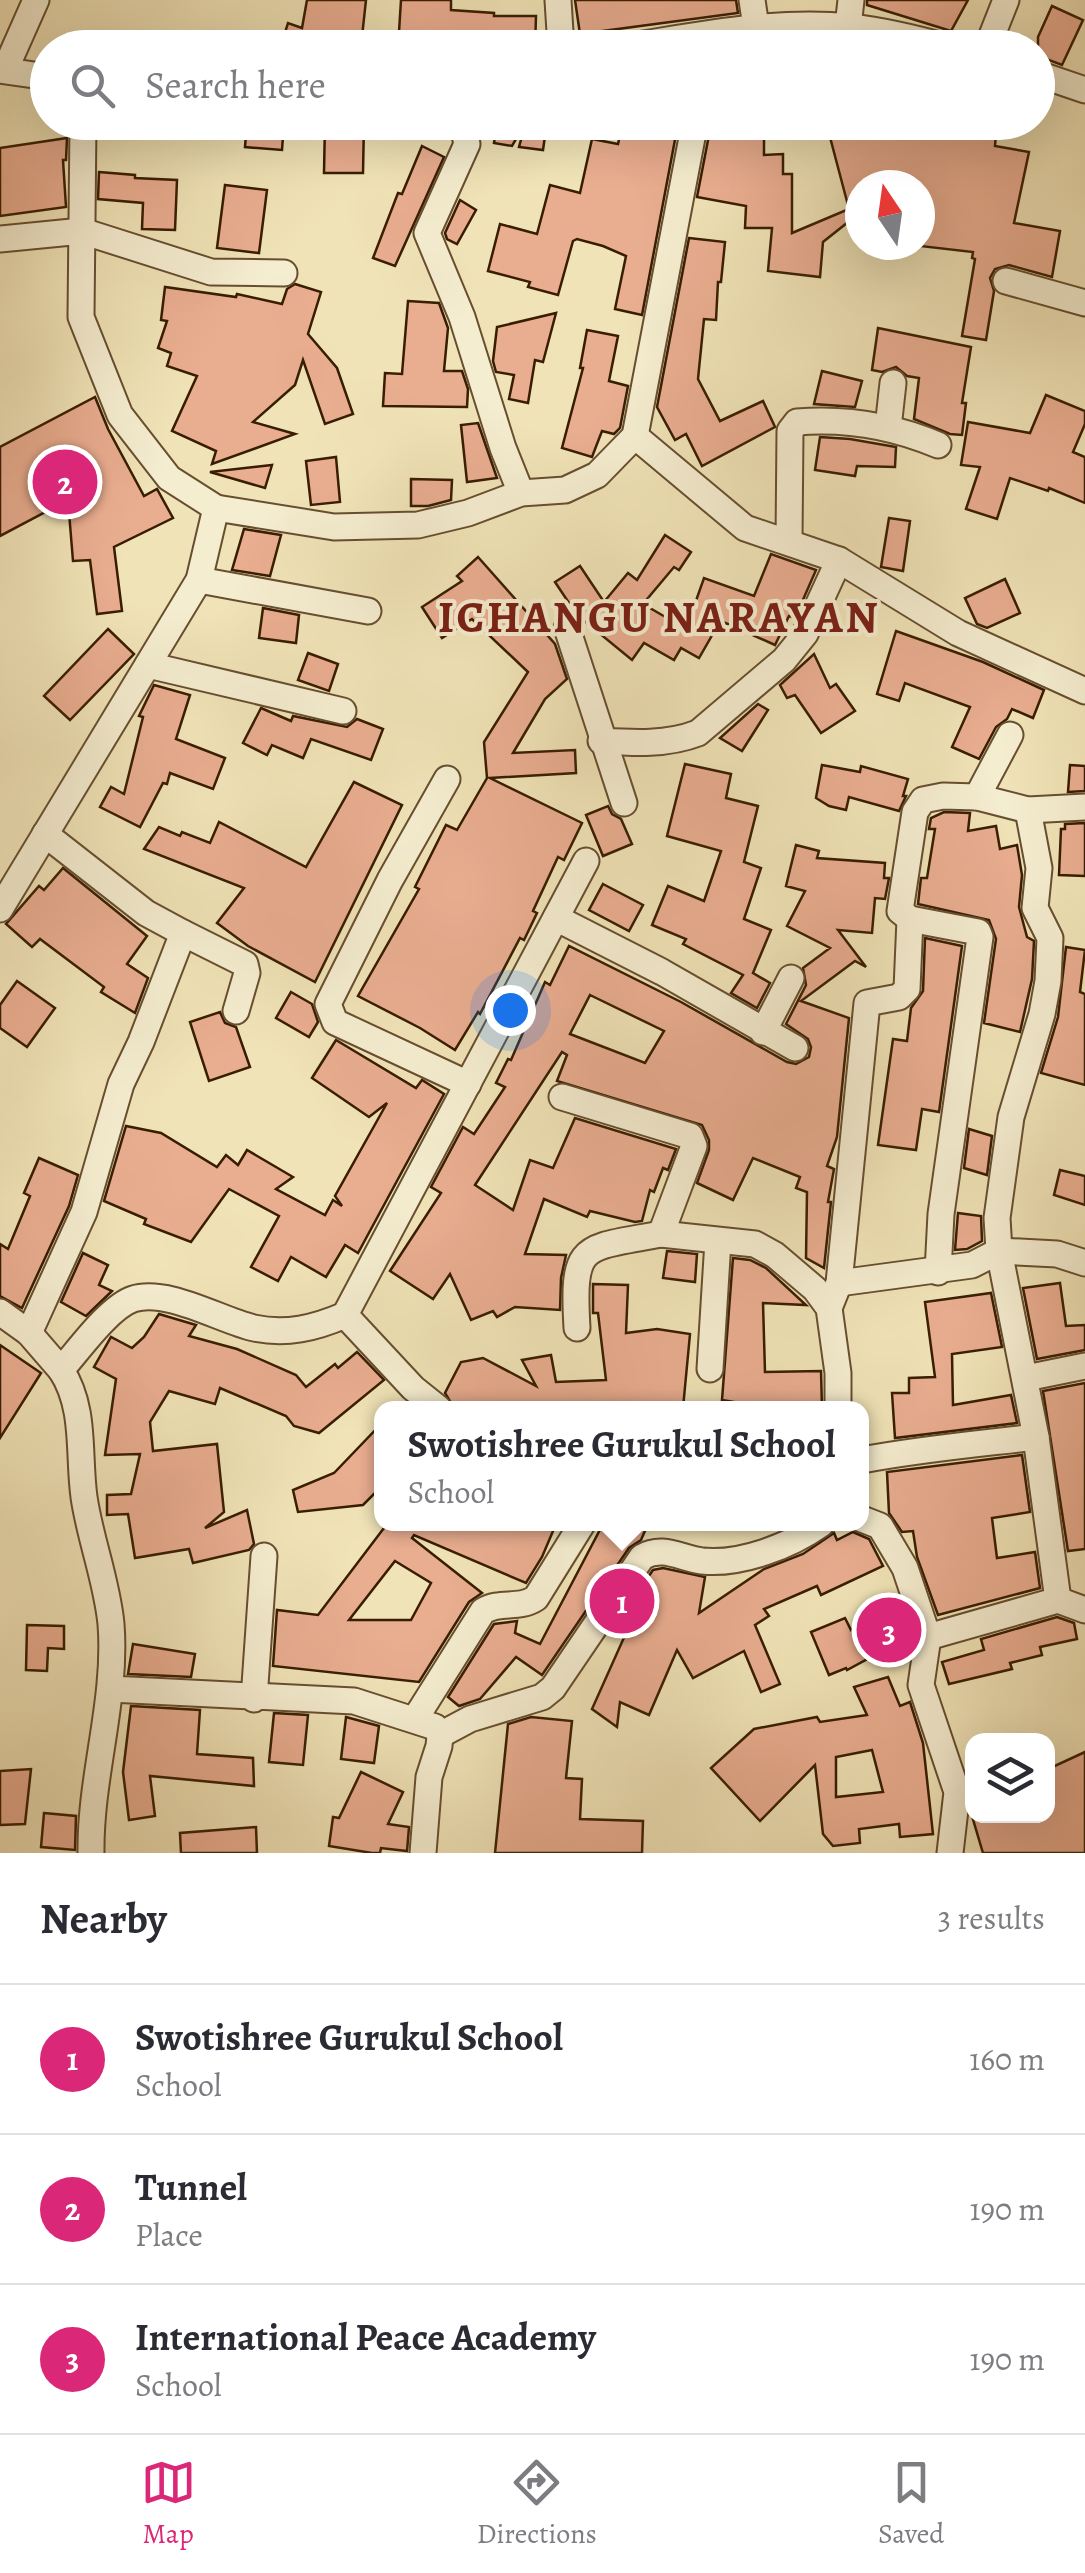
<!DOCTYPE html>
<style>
body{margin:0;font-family:Alegreya,serif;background:#f7f7f7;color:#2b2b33}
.controls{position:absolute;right:30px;bottom:30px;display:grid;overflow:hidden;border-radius:20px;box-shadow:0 10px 40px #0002}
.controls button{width:90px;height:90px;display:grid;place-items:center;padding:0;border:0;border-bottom:2px solid #e1e1e2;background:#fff;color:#2b2b33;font:50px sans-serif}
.compass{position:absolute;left:845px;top:170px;width:90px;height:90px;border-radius:50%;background:#fff;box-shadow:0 10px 40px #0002;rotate:347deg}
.you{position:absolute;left:510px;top:1010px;width:35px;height:35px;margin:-25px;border:8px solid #fff;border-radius:50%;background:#1a73e8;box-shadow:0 0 0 15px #1a73e833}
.badge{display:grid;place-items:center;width:65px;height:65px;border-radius:50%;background:#db2777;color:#fff;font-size:32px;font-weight:700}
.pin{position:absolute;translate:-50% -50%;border:5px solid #fff;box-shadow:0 2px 10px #0006}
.popup{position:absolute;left:374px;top:1401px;width:495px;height:130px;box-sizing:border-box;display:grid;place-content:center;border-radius:20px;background:#fff;filter:drop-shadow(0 2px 8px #0005);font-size:32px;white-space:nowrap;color:#7c7c81}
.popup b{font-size:38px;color:#2b2b33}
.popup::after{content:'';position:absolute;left:50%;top:100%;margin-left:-20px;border:20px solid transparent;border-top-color:#fff}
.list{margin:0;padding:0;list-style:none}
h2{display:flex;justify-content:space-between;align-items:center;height:130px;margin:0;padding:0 40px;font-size:42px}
h2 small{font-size:32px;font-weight:400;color:#7c7c81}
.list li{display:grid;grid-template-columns:65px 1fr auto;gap:30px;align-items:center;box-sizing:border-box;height:150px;padding:0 40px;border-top:2px solid #e1e1e2}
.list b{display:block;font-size:38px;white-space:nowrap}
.list p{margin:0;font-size:32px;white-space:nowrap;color:#7c7c81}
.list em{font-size:32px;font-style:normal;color:#7c7c81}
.icon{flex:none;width:55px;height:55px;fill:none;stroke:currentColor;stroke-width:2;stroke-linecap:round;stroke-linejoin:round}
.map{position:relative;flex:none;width:1085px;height:1853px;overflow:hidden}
.search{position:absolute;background:#fff;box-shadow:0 10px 40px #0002;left:30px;right:30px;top:30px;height:110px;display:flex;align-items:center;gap:25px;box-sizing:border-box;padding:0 35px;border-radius:55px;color:#7c7c81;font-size:38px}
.sheet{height:580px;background:#fff}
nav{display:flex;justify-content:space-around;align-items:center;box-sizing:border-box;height:140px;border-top:2px solid #e1e1e2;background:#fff;font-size:28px;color:#7c7c81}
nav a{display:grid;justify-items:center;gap:5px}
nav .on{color:#db2777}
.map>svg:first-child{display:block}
.building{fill:#e9ad90;stroke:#391d02;stroke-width:2.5;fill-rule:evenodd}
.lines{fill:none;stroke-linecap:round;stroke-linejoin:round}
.minor-casing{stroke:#674e2f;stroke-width:29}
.minor{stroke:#f5edd0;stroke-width:25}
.labels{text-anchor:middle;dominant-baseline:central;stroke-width:8;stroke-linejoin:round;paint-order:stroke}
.district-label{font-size:45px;font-weight:bold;letter-spacing:2.5px;fill:#7a1f14;stroke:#f5edd0}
</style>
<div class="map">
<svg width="1085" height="1853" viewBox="0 0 1085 1853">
<rect width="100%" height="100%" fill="#f0e3b7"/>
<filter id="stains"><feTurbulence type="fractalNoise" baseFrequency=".002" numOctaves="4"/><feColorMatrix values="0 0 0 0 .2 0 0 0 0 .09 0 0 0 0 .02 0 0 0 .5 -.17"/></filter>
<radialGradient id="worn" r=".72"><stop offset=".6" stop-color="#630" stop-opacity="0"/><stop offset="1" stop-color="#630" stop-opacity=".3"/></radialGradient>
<g class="building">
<path d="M307,0H366L362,37L349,36L350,48H280L288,23L302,28Z"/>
<path d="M401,0H451V10L494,13V16H536L535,48H398Z"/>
<path d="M575,0H736L738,13L580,34Z"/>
<path d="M867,0H968L951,31L867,5Z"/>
<path d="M1052,6L1083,20L1062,65L1038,56V37Z"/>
<path d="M247,122H284L282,150L245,147Z"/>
<path d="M325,122H364L363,173H324Z"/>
<path d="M497,122H526L512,146L494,143Z"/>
<path d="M526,122H547L543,150L519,147Z"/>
<path d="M623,122H654L677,129L642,315L615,309L626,256L603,246L577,239L573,241L558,295L528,287L530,282L488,271L500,224L537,234L550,185L580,193L592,139L618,144Z"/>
<path d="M724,122H764V155L783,154V174H792V233L849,209L826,122H997L995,146L1029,152L1014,223L1060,231L1052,277L1009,265L995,269L990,278L994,291L986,340L962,336L975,259L972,258L973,252L920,246V185H860V226H854L852,219L823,242L820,277L768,271L772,228H745L746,206L697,197L709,135L724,136Z"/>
<path d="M67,138L66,160H63L66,207L0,216V148Z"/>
<path d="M422,146L444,157L395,266L373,258L398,193L402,194Z"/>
<path d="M99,172L135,175V178L177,180L175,230L142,229L143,203L98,199Z"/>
<path d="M225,185L267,190L259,253L217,248Z"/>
<path d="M460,200L476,210L457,244L447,239L445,233Z"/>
<path d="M689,238L725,242L721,282H718L716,320L704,319L698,379L720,421L763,401L775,427L702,466L686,434L675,440L657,407Z"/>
<path d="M295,284L321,292L308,334L337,368L353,414L325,424L303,360L295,385L253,422L295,434L212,464L216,451L172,431L197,376L167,366L171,353L158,348L167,321L161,320L165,287L236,297L237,294L282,304L287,289Z"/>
<path d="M408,301L439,303L448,328L444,371H462L468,389L467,407L383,406L385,373L402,374Z"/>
<path d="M556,313L543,362L535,360L528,403L509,399L514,375L496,372L493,361L497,327Z"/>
<path d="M878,328L971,347L962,403H966L962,435L950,434L914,419L919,378L907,376L896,367L882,372L872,370Z"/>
<path d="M587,330L618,336L609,381L628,386L620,428L614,434L602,431L592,457L562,448L583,368H580Z"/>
<path d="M822,371L862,381L855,407L814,404Z"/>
<path d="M1046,395L1085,411V424L1073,452L1085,457V503L1049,488L1048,491L1010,478L997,519L966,509L980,467L961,465L968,422L1030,433Z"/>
<path d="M95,397L108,429L144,496L157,489L173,518L114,547L122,611L97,614L90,560L73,561L68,500L0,536V447Z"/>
<path d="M478,423L497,478L467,482L461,425Z"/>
<path d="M820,437L850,439L896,447L895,467L857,466L855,476L815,470Z"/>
<path d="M336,457L340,502L311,505L306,461Z"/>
<path d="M272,465L265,488L210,472Z"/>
<path d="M411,479L452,480L451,500L428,506H411Z"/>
<path d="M889,518L910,521L903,571L881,567Z"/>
<path d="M244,529L281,535L270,576L232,570Z"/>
<path d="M665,535L691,552L679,570L674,567L643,604L686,629L704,578L754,596L771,554L816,570L795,618L789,616L775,645L721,621L717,633L714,632L699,658L681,648L674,660L644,643L632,660L577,615L555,582L580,566L604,602L628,573L637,580Z"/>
<path d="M478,557L555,644L567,679L545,699L513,753L575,750L576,773L490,778L582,823L564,860L558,857L533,911L537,913L524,940L520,938L480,1014L478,1012L455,1050L420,1028L358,996L419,889L415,887L446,825L457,830L487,778L484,742L528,672L472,619L442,638L422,607L462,581L457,576Z"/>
<path d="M1005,579L1020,613L987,628L977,624L965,598Z"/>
<path d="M263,608L299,615L296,643L259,638Z"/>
<path d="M108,629L134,654L70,720L44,696Z"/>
<path d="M896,631L983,662L1044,690L1033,718L1012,709L1007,719L996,727L979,759L952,747L970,707L905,683L899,701L877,694Z"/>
<path d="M308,653L338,664L329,691L298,680Z"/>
<path d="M814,654L830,688L836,684L855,711L821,733L795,695L787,698L780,685Z"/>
<path d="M154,685L190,695L176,739L225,758L213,789L170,773L167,784L163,783L140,827L100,807L111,787L124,794L143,717L139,716Z"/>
<path d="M758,704L768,710L742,751L720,738Z"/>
<path d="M261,708L291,721L293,716L347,727L357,719L383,729L371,760L311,739L303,758L272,745L267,755L243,743Z"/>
<path d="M685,764L731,774L726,798L758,806L744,862L761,868L744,919L771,930L753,973L770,983L757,1008L731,993L743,975L683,944L686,939L652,925L668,886L704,901L721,851L667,836Z"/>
<path d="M822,765L860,772L861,766L908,779L903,796H906L899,811L849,797L846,810L829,806L816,798Z"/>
<path d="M1070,765L1085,766V791L1068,792Z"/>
<path d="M354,782L402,805L315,982L248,946L217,923L244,888L144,849L159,827L180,836L182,832L210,843L219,822L306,867Z"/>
<path d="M608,806L612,814L621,819L632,844L603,856L586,815Z"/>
<path d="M944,812L970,813L968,831L996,826L1000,849L1017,845L1022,875L1019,907L1027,937L1034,941L1032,979L1020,1032L984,1023L996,939L989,920L918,904L921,878H927L935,829H929L931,818Z"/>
<path d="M1085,823V876L1059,875L1061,829H1065V824Z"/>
<path d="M796,845L819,851L817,858L885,863L884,878H889L885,899L875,898L872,933L838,930L866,967L855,961L801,1001L849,1018L837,1137L827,1166L834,1169L828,1202H831L824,1268L806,1258L807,1192L796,1188L800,1177L753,1158L733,1200L697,1183L709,1150V1140L702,1125L557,1081L567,1055L562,1052L475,1185L513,1210L530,1160L553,1168L575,1118L676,1149L668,1170L663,1168L654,1192L650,1190L642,1221L635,1222L590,1211L587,1217L544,1199L525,1254L566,1255L561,1278L560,1310L515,1307L497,1317L493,1311L471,1320L450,1274L433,1299L390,1271L441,1193L431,1187L463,1127L474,1134L505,1087L496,1083L508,1059L511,1060L545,982L550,985L569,946L681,1002L787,1062L796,1064L809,1057L811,1047L808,1039L786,1024L806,985L803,968L830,948L787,926L805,891L786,886ZM590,995L664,1031L645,1063L570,1034Z"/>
<path d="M63,868L147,936L127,964L148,978L135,1013L101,992L104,987L40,939L32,947L6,924L39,886L44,890Z"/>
<path d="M603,884L643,905L629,931L589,910Z"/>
<path d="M925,938L962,946L939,1112L922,1109L916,1150L878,1145L893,1039L907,1041L911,1008L923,991Z"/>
<path d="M1066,947L1085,950L1080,992L1085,994V1085L1041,1073L1058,1017Z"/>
<path d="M17,981L55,1008L27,1047L0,1028V1005Z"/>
<path d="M291,992L312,1004L318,1022L309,1037L276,1018Z"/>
<path d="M220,1012L225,1023L236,1027L250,1067L209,1081L190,1022Z"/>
<path d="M336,1040L416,1088L422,1080L444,1094L358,1253L345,1245L326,1277L291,1257L278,1281L251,1267L279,1216L229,1189L191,1242L144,1224L146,1219L104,1201L126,1126L161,1133L217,1167L226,1155L238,1165L247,1150L293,1177L276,1189L325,1215L333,1200L342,1206L335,1196L387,1103L369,1117L312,1078Z"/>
<path d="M969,1129L992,1136L987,1175L964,1168Z"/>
<path d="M39,1158L78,1175L69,1206L22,1308L0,1296V1244L8,1249L30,1196L24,1193Z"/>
<path d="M1060,1170L1085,1176V1205L1054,1195Z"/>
<path d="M958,1213L981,1216L982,1241L967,1249L955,1250Z"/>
<path d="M667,1251L697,1254L695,1282L663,1278Z"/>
<path d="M83,1253L108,1265L99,1285L112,1291L86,1316L61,1302Z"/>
<path d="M733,1258L750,1260L766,1268L806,1305L763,1303L765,1372L821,1371L822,1408H770L722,1400Z"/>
<path d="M1060,1283L1066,1326L1085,1325V1350L1037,1359L1023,1288Z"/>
<path d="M593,1284L628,1285L626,1333L657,1329L690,1334L683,1408H454L445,1393L461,1362L483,1358L536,1386L522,1360L551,1355L556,1382L606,1380L598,1313H593Z"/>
<path d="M991,1293L1002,1347L952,1354L953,1405L1011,1395L1017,1423L895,1438L892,1393H909V1378L935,1377L925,1302Z"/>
<path d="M159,1314L196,1325L189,1336L237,1349L296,1375L306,1387L335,1364L338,1368L357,1352L384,1380L319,1433L294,1426L286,1416L220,1388L215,1404L169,1391L150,1422L153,1451L217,1444L224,1512L205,1528L247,1510L254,1544L249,1550L193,1563L189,1549L135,1558L128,1514L107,1515V1495L131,1494L140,1454L105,1455L116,1379L94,1367L111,1337L132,1348L144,1337Z"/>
<path d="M0,1345L41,1373L0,1438Z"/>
<path d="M1085,1383V1549L1068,1551L1043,1391Z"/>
<path d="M382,1423V1486L363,1505L298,1512L293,1490L334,1473Z"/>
<path d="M1022,1455L1030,1512L992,1518L997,1558L1035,1552L1040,1588L938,1615L917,1557L913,1531L902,1532L889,1513L887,1472Z"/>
<path d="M387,1524H556L542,1557L526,1583L414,1535L412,1538L482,1593L469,1602L419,1682L273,1666L277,1610L318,1615ZM395,1561L431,1583L411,1620H349Z"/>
<path d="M603,1524H648L641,1540L629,1548L542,1675L516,1657L480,1699L459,1706L448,1697L494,1624L517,1621L515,1633L540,1644Z"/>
<path d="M853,1532L869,1539L883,1566L821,1595L817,1586L764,1609L769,1616L755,1625L780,1684L761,1692L744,1651L693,1678L677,1650L649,1715L620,1702L617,1727L592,1709L635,1613L626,1609L653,1570L663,1568L705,1577L699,1613L764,1569L803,1554L834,1533L837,1540Z"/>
<path d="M897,1608L910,1636L847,1670L846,1668L829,1675L811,1632L845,1618L851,1630Z"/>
<path d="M1057,1617L1074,1623L1077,1639L1040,1647L1042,1655L1010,1663L1012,1669L949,1684L942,1662L984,1650L981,1639Z"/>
<path d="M27,1625L64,1626V1649L48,1648L47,1671L26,1670Z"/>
<path d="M133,1644L195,1654L191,1677L128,1674Z"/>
<path d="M888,1677L900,1706L910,1702L923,1743L933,1834L900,1837L899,1824L859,1829L860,1843L833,1846L823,1834L815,1765L760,1821L711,1768L754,1729L817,1717L820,1722L867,1715L854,1687ZM872,1750L883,1792L836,1797V1757Z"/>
<path d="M131,1706L200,1710L197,1754L253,1758L254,1786L150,1776L155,1816L129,1820L123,1772Z"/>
<path d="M274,1713L308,1715L303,1765L269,1762Z"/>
<path d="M346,1717L379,1726L374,1763L341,1759Z"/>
<path d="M531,1717L572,1721L566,1778L582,1779L580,1819L643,1821L642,1853H495L508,1724Z"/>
<path d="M1085,1752V1853H983L972,1816H1048V1769Z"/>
<path d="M31,1769L25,1824L0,1825V1771Z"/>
<path d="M361,1772L403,1792L388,1824L409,1827L407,1851L381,1848L380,1853H372L329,1846L333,1817L339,1818Z"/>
<path d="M44,1813L76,1816L75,1850L41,1847Z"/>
<path d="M256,1827L257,1853H181L180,1833Z"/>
</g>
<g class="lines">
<g class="minor-casing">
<g id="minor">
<path d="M558,0L561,48"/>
<path d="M848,27L851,0"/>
<path d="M619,48C695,36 774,19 851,27C885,31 918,39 950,48"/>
<path d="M749,48L756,27L752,0"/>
<path d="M987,48L1006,0"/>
<path d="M0,70L48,77"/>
<path d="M5,70L36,0"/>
<path d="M1038,74L1085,90"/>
<path d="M462,122L467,144L427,233L462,317L503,448L521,493"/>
<path d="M0,239L82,231L211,272L284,273"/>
<path d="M1006,281L1085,303"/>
<path d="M888,428L893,383"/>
<path d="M635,436L745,528L839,560L958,633L1085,691"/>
<path d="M216,508L334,527L418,525L468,513L521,493L565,490L597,475L635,436L695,122"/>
<path d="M789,541L790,431L797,422C846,418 893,426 938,445"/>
<path d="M199,580L368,611"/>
<path d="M567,628L624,803"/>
<path d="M148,665L343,711"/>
<path d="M601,741C634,743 667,745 698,733L784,660L805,634L839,560"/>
<path d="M447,779L390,880L328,1004L335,1022L468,1084"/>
<path d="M977,797L1010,735"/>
<path d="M1028,810L1039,868L1035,908L1050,938L1048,981L1042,1014L1011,1117L997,1218L999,1251L1036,1437L1058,1600"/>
<path d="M0,909L199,580L216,508L169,478L120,415L81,317L83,122"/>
<path d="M556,918L662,972L795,1048"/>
<path d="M183,933L245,964L247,973L236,1011"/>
<path d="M763,1032L791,978"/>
<path d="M562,1097L690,1136L694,1146L661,1234L755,1244L775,1255L815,1289L829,1308L838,1373V1408"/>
<path d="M938,1272L941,1214L980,937L978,932L910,919L900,911L915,812L923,800L943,796L977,797L1028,810L1085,807"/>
<path d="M839,1283L972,1265L999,1251L1057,1254L1085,1263"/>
<path d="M829,1308L839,1283L867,1003L899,997L907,989L910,919"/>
<path d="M0,1312L29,1333L61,1370"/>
<path d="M345,1315L413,1388L438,1408"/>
<path d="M577,1328C572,1241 582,1249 661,1234"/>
<path d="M29,1333L84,1212L121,1084L141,1042L183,933L146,913L45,834"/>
<path d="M710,1369L718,1241"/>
<path d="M1026,1378L1085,1366"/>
<path d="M862,1460C920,1449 977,1444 1036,1437"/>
<path d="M862,1519L880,1526L905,1568L928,1637L1058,1600L1085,1610"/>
<path d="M928,1637L921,1685L957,1792L950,1853"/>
<path d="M110,1689L354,1701L435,1727L440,1735L439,1746L429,1777L423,1853"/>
<path d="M254,1699L264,1556"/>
<path d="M415,1719L483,1611C501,1600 518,1610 536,1598L582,1524"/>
<path d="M440,1735L470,1719L542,1697L553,1688L642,1557C663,1545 680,1558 702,1561C741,1565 790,1546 821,1524"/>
<path d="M91,1853C90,1776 117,1701 111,1624C107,1581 90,1539 84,1497C78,1454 86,1408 61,1370C78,1351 109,1307 133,1299C167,1288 220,1320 254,1328C286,1335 315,1328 345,1315L586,861"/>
</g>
</g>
<use href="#minor" class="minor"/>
</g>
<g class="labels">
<g class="district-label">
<text x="659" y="617">ICHANGU NARAYAN</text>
</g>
</g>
<rect width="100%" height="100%" filter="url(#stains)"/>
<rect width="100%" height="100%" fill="url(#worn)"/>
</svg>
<div class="controls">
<button><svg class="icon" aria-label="layers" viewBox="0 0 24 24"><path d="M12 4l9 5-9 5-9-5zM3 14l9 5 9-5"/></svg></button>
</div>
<svg class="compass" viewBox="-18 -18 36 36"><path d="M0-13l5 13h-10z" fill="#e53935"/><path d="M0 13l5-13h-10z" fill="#7c7c81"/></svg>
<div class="you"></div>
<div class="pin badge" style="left:622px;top:1601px">1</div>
<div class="popup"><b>Swotishree Gurukul School</b>School</div>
<div class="pin badge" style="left:65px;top:482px">2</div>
<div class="pin badge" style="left:889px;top:1630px">3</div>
<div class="search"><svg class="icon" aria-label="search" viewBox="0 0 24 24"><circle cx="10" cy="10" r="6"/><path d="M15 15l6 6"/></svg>Search here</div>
</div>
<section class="sheet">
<h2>Nearby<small>3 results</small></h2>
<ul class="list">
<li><span class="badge">1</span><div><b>Swotishree Gurukul School</b><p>School</p></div><em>160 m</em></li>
<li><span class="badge">2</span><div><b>Tunnel</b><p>Place</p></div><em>190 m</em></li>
<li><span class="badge">3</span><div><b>International Peace Academy</b><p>School</p></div><em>190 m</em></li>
</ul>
</section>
<nav>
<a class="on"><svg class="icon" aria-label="map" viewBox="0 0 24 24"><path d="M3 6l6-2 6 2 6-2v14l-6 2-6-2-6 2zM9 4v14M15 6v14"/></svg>Map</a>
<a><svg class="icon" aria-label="directions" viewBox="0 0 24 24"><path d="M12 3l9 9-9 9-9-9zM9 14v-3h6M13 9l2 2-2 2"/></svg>Directions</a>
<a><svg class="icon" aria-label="saved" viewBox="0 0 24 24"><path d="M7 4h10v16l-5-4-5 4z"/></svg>Saved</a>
</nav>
